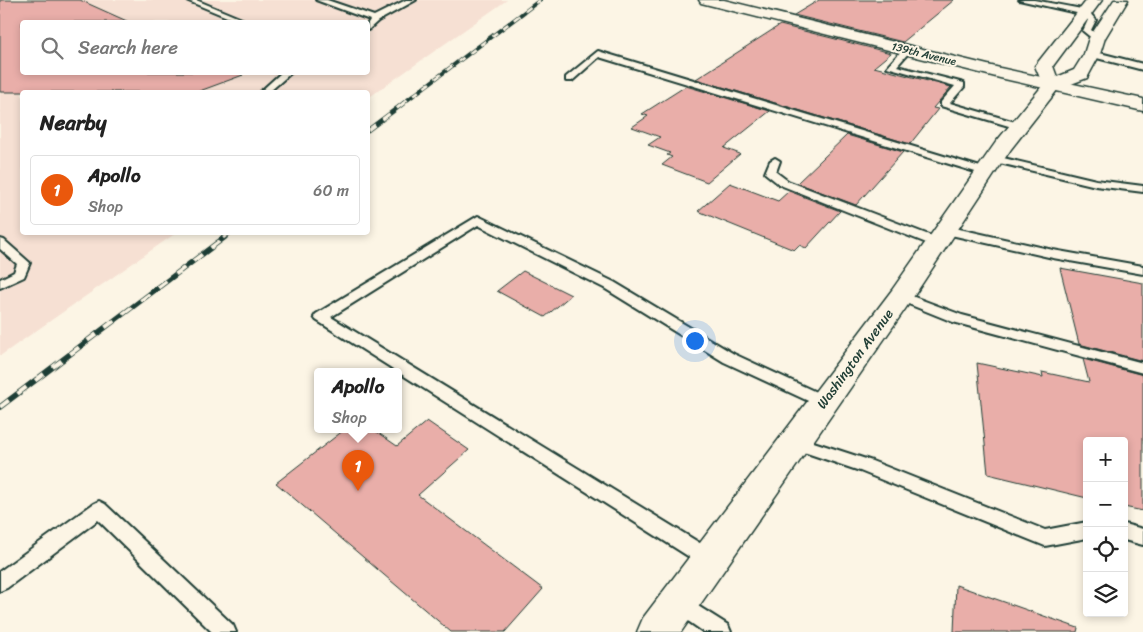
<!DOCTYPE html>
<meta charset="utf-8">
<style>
body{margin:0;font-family:Sriracha,sans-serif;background:#f6f6f6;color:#222}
.controls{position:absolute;right:15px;bottom:15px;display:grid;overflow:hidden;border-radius:5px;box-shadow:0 2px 8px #0003}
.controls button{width:45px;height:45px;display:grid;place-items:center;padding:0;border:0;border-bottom:1px solid #e0e0e0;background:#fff;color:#222;font:25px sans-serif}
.you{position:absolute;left:694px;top:340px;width:18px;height:18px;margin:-12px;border:4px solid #fff;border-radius:50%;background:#1a73e8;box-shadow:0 0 0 8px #1a73e833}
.badge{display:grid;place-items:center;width:32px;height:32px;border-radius:50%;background:#ea580c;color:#fff;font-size:16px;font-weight:700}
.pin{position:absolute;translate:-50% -41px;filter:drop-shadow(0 1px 2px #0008)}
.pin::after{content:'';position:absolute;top:26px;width:18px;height:15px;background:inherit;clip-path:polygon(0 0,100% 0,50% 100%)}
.popup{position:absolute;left:314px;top:368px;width:88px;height:65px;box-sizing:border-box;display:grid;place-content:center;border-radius:5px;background:#fff;filter:drop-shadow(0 1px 4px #0005);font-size:16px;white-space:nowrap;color:#767676}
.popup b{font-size:19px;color:#222}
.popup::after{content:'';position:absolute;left:50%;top:100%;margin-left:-10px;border:10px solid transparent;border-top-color:#fff}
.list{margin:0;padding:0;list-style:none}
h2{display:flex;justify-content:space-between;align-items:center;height:65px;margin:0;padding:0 20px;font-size:21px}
h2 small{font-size:16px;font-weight:400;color:#767676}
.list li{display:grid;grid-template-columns:32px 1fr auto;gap:15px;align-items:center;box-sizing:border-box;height:70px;margin:0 10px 10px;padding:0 10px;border:1px solid #e0e0e0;border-radius:5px}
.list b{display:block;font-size:19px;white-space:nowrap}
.list p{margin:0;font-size:16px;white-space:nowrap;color:#767676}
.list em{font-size:16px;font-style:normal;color:#767676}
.icon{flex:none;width:28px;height:28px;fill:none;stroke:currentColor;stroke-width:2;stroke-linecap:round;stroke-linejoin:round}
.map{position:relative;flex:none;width:1143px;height:632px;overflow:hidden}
.search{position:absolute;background:#fff;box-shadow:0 2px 8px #0003;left:20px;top:20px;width:350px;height:55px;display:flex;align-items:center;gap:12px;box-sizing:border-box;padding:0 18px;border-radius:5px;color:#767676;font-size:19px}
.panel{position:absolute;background:#fff;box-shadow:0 2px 8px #0003;left:20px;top:90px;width:350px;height:145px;border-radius:5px}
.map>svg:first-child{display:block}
.built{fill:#f6e0d3;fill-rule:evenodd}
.building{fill:#e9aea9;stroke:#1f3d34}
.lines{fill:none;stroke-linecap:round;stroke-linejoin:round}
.lane-casing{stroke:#1f3d34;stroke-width:4}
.street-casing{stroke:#1f3d34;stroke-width:3}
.secondary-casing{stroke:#1f3d34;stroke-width:3}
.lane{fill:#fcf5e5;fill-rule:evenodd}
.street{fill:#fcf5e5;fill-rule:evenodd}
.secondary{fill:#fcf5e5;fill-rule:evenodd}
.rail-far2-casing{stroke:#1f3d34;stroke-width:4}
.rail-far1-casing{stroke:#1f3d34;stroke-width:4.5}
.rail-casing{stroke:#1f3d34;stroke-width:5.5}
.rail-far2{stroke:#fcf5e5;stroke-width:2.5;stroke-dasharray:7;stroke-linecap:butt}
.rail-far1{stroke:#fcf5e5;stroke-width:3;stroke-dasharray:9;stroke-linecap:butt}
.rail{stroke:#fcf5e5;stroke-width:4;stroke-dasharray:11;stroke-linecap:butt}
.labels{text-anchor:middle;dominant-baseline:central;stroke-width:4;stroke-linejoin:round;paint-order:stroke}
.far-street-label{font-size:11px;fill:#1f3d34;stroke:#fcf5e5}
.street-label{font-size:14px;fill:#1f3d34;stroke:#fcf5e5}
</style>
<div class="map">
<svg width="1143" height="632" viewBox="0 0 1143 632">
<rect width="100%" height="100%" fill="#fcf5e5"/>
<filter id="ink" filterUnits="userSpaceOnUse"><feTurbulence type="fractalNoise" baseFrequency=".02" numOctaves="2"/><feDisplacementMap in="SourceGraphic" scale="10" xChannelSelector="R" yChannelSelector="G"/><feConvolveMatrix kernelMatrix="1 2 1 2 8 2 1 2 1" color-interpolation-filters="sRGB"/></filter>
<g filter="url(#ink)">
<path class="built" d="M0,0H507L368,98V92H22V232L176,233L0,356ZM22,22H368V72H22Z"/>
<g class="building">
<path d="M0,0H80L129,22H22V72H238L243,75L197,92H0Z"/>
<path d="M819,0H954L903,42L794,15Z"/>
<path d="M780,25L891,53L874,67L951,87L933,108L938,109L910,144L696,79Z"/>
<path d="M686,86L770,111L724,148L740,154L707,182L662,165L672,157L667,155L670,153L648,145L660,137L632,127L648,116L642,114Z"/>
<path d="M847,135L903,152L856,205L797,183Z"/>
<path d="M730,183L778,201L789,191L840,211L806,248L799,245L794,250L698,211Z"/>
<path d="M1060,268L1143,283V361L1079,344Z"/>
<path d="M523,271L571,295L545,317L497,291Z"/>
<path d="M1083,359L1143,375V511L1124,507V441H1087V498L988,474L977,363L1043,377L1042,372L1089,382Z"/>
<path d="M427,421L469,450L418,495L543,589L505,632H451L276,483L344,430H374L397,446Z"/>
<path d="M956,585L1078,628L1077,632H954Z"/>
</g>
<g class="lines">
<g class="lane-casing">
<g id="lane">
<path d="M186,0H196L249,22H239Z"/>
<path d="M316,0H327L374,16L406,0H416L378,21L368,30V23L370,20Z"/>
<path d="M1019,0H1034L1087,10L1096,20L1091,30L1101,38L1094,40L1083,31L1088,20L1081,14Z"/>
<path d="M904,48L911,50L897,66L964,83V87L950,103L1022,124L1024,126L1019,129L941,106V102L955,86L887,67Z"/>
<path d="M598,51L990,170L991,172L986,175L982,174L599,57L572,81H566V77Z"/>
<path d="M1092,51L1143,64V70L1089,56V52Z"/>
<path d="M282,72H292L269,92H260Z"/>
<path d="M995,156L1096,180L1143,186V192L1096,186L991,161L990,159L991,157Z"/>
<path d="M775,158L780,161L776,172L788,181L942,240L944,243L938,247L934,246L780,185L765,173L770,161Z"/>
<path d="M478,216L614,282L734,354L829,398L832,402L829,406L824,408L819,406L724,362L604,288L478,225L331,317L716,553L718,559L716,565L709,568L702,565L316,320L314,317L316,314Z"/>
<path d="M946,226L1053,250L1143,266V274L1053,258L942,233L940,230Z"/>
<path d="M0,239L4,240L30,263L24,277L0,288V279L14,272L17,264L0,249Z"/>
<path d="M901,292L962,315L1143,363V373L953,322L896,299L894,296L896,293Z"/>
<path d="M795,436L872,461L1045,530L1087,522V538L1045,546L860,471L789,447L787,442L789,437Z"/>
<path d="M99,501L105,504L233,625L236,632H212L98,520L7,588L0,591V571L93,504Z"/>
<path d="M1124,524L1143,529V545L1124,540Z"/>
<path d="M679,594L728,625L731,632H704L672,610L669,603L672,596Z"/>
</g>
</g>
<g class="street-casing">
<path id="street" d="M699,0H724L1000,68L1143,99V111L1000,78L701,3Z"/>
</g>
<g class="secondary-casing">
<path id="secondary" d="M1087,0H1102L1053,66L1057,77L1074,70L1084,54L1089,38L1114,0H1128L1105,38L1100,54L1087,78L1058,89L1011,149L910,302L681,632H637L643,618L892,290L996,142L1043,85L1035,66Z"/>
</g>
<use href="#lane" class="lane"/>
<use href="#street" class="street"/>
<use href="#secondary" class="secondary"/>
<g class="rail-far2-casing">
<path id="rail-far2" d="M402,104L540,0"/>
</g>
<g class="rail-far1-casing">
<g id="rail-far1">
<path d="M368,130L404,103"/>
<path d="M223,238L231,232"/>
</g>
</g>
<g class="rail-casing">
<path id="rail" d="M0,407L225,237"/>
</g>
<use href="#rail-far2" class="rail-far2"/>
<use href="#rail-far1" class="rail-far1"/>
<use href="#rail" class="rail"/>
</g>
</g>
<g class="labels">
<g class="far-street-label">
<text transform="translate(924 54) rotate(14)">139th Avenue</text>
</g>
<g class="street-label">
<text transform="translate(855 359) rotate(-54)">Washington Avenue</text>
</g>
</g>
</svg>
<div class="controls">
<button>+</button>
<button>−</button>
<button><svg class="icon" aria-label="locate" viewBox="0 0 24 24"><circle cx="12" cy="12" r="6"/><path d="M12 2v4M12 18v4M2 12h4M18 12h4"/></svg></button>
<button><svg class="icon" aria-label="layers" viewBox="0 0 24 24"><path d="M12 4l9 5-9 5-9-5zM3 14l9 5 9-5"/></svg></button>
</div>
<div class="you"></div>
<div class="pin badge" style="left:358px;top:491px">1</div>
<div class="popup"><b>Apollo</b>Shop</div>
<div class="search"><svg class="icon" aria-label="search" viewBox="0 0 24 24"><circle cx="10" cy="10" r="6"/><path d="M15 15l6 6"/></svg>Search here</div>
<section class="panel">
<h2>Nearby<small></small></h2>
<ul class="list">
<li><span class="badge">1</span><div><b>Apollo</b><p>Shop</p></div><em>60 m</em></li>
</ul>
</section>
</div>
